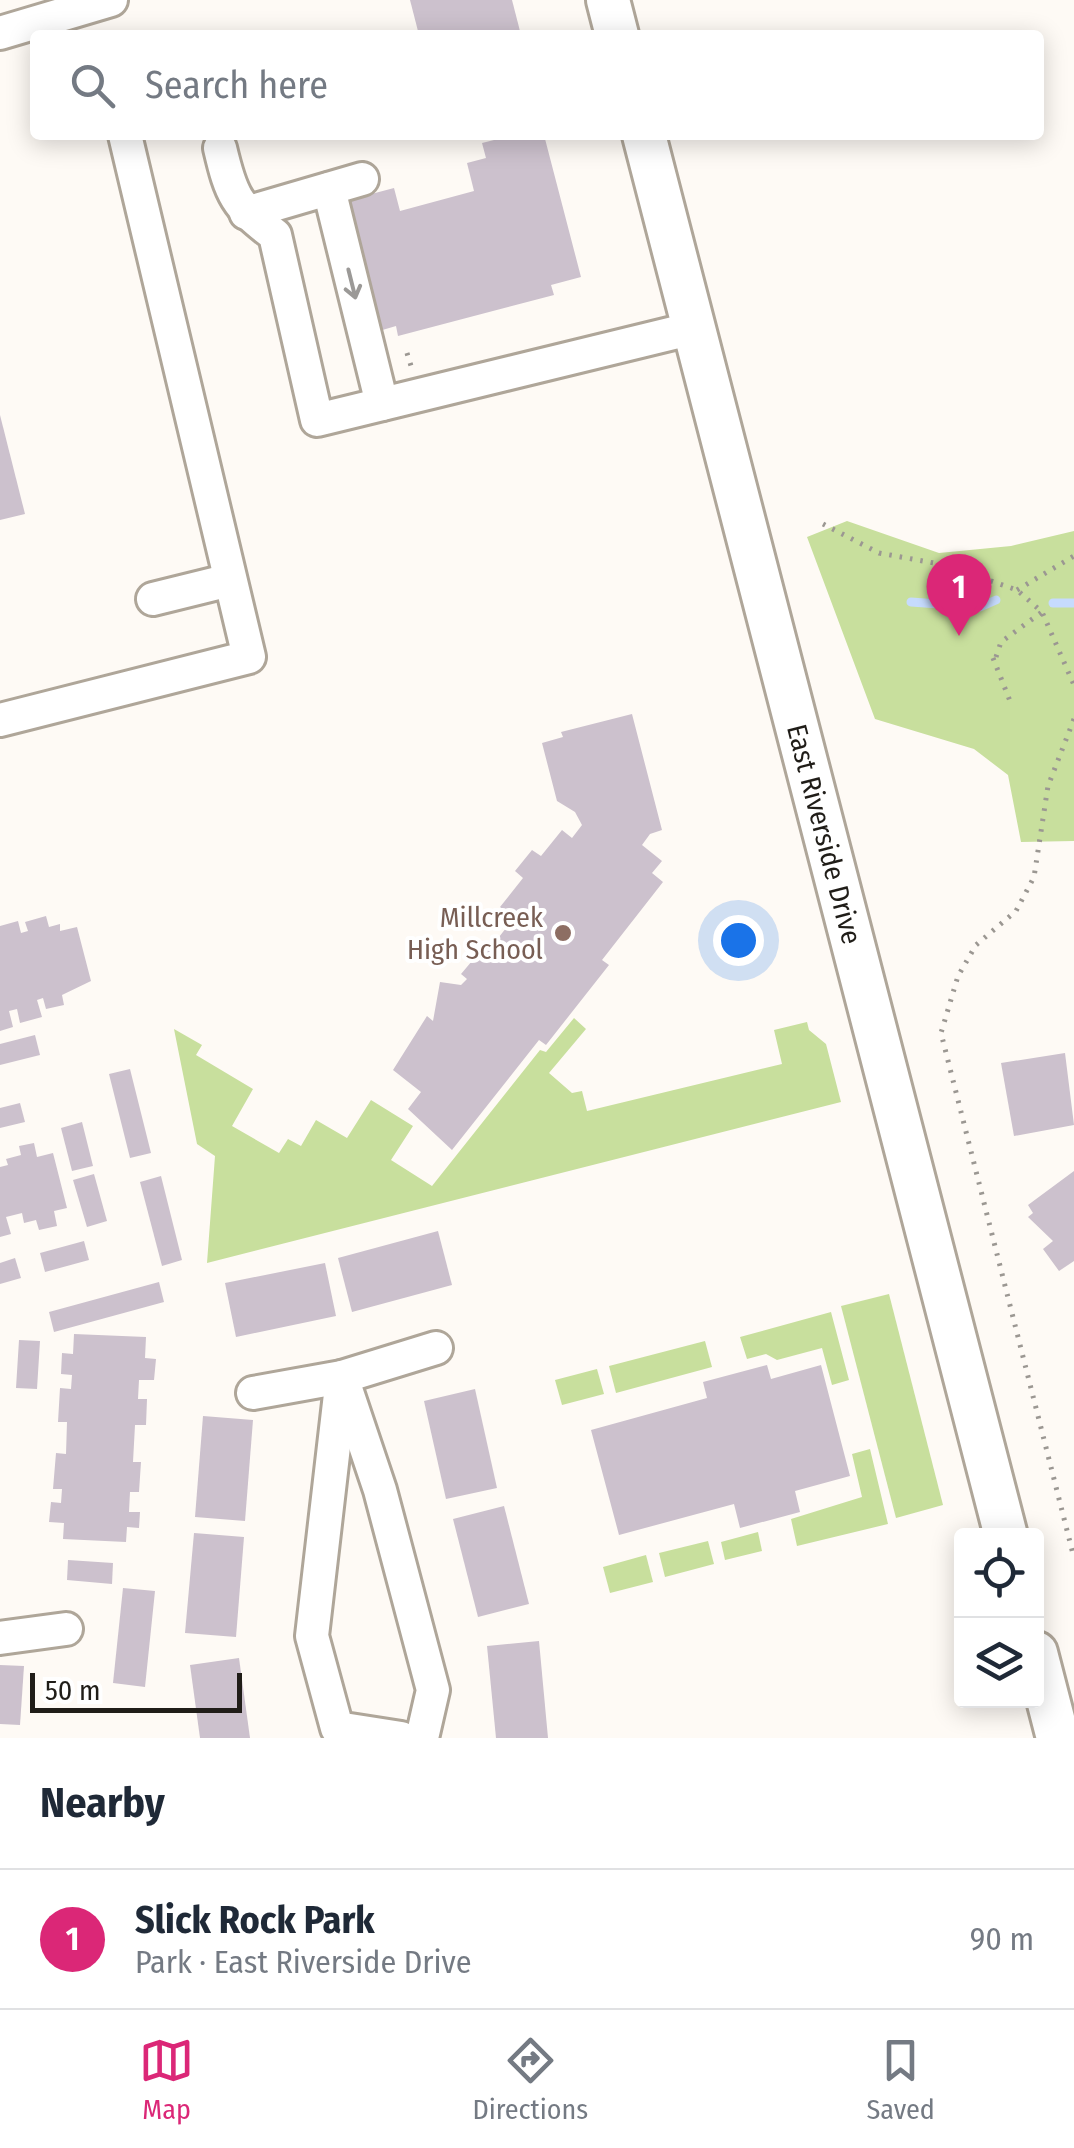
<!DOCTYPE html>
<meta charset="utf-8">
<style>
body{margin:0;font-family:"Fira Sans Condensed",sans-serif;background:#f2f2f3;color:#1f2937}
.controls{position:absolute;right:30px;bottom:30px;display:grid;overflow:hidden;border-radius:10px;box-shadow:0 5px 25px #0003}
.controls button{width:90px;height:90px;display:grid;place-items:center;padding:0;border:0;border-bottom:2px solid #e0e1e3;background:#fff;color:#1f2937;font:50px sans-serif}
.scale{position:absolute;left:30px;bottom:25px;width:212px;box-sizing:border-box;padding-left:10px;border:5px solid #201d18;border-top:0;font-size:28px;line-height:35px;white-space:nowrap;color:#201d18;-webkit-text-stroke:8px #fff;paint-order:stroke}
.you{position:absolute;left:738px;top:940px;width:35px;height:35px;margin:-25px;border:8px solid #fff;border-radius:50%;background:#1a73e8;box-shadow:0 0 0 15px #1a73e833}
.badge{display:grid;place-items:center;width:65px;height:65px;border-radius:50%;background:#db2777;color:#fff;font-size:32px;font-weight:700}
.pin{position:absolute;translate:-50% -82px;filter:drop-shadow(0 2px 5px #0008)}
.pin::after{content:'';position:absolute;top:52px;width:35px;height:30px;background:inherit;clip-path:polygon(0 0,100% 0,50% 100%)}
.list{margin:0;padding:0;list-style:none}
h2{display:flex;justify-content:space-between;align-items:center;height:130px;margin:0;padding:0 40px;font-size:42px}
h2 small{font-size:32px;font-weight:400;color:#747a83}
.list li{display:grid;grid-template-columns:65px 1fr auto;gap:30px;align-items:center;box-sizing:border-box;height:140px;padding:0 40px;border-top:2px solid #e0e1e3}
.list b{display:block;font-size:38px;white-space:nowrap}
.list p{margin:0;font-size:32px;white-space:nowrap;color:#747a83}
.list em{font-size:32px;font-style:normal;color:#747a83}
.icon{flex:none;width:55px;height:55px;fill:none;stroke:currentColor;stroke-width:2;stroke-linecap:round;stroke-linejoin:round}
.map{position:relative;flex:none;width:1074px;height:1738px;overflow:hidden}
.search{position:absolute;background:#fff;box-shadow:0 5px 25px #0003;left:30px;right:30px;top:30px;height:110px;display:flex;align-items:center;gap:25px;box-sizing:border-box;padding:0 35px;border-radius:10px;color:#747a83;font-size:38px}
.sheet{height:270px;background:#fff}
nav{display:flex;justify-content:space-around;align-items:center;box-sizing:border-box;height:140px;border-top:2px solid #e0e1e3;background:#fff;font-size:28px;color:#747a83}
nav a{display:grid;justify-items:center;gap:5px}
nav .on{color:#db2777}
.map>svg:first-child{display:block}
.green{fill:#c8df9d}
.lines{fill:none;stroke-linecap:round;stroke-linejoin:round}
.stream{stroke:#c6dbfd;stroke-width:9}
.building{fill:#ccc1cd}
.minor-casing{stroke:#afa699;stroke-width:38}
.major-casing{stroke:#afa699;stroke-width:48}
.path{stroke:#9b9792;stroke-width:5;stroke-dasharray:2.5 8;stroke-linecap:butt}
.minor{stroke:#fff;stroke-width:32}
.major{stroke:#fff;stroke-width:42}
.oneway{stroke:#9b9997}
.education-dot{fill:#8d6e63;stroke:#fff;stroke-width:4}
.labels{text-anchor:middle;dominant-baseline:central;stroke-width:8;stroke-linejoin:round;paint-order:stroke}
.street-label{font-size:28px;fill:#201d18;stroke:#fff}
.education-label{font-size:28px;fill:#785e54;stroke:#fff;text-anchor:end}
</style>
<div class="map">
<svg width="1074" height="1738" viewBox="0 0 1074 1738">
<rect width="100%" height="100%" fill="#fefaf5"/>
<g class="green">
<path d="M847,521L939,553L1011,546L1074,531V841L1021,842L1008,775L974,749L875,719L807,537Z"/>
<path d="M574,1018L586,1029L549,1073L572,1093L582,1091L587,1111L782,1064L774,1030L807,1022L809,1030L826,1044L841,1102L207,1263L215,1156L197,1144L174,1029L202,1045L196,1055L253,1089L232,1126L279,1153L288,1139L301,1146L316,1120L347,1138L371,1100L413,1126L391,1160L432,1186L540,1050L546,1052Z"/>
<path d="M889,1294L943,1505L896,1518L841,1306Z"/>
<path d="M831,1312L849,1380L832,1385L822,1348L777,1360L766,1354L747,1359L740,1337Z"/>
<path d="M705,1341L712,1367L616,1393L609,1366Z"/>
<path d="M597,1369L604,1394L562,1405L555,1380Z"/>
<path d="M870,1449L888,1524L797,1546L791,1519L862,1497L852,1454Z"/>
<path d="M758,1532L762,1551L725,1560L721,1542Z"/>
<path d="M708,1541L714,1564L665,1577L659,1553Z"/>
<path d="M646,1555L653,1582L610,1593L603,1567Z"/>
</g>
<g class="lines">
<g class="stream">
<path d="M911,602L980,607L996,600"/>
<path d="M1053,603H1074"/>
</g>
</g>
<g class="building">
<path d="M410,0H512L521,35H419Z"/>
<path d="M514,135H544L581,277L551,285L554,295L398,336L396,326L379,331L345,201L394,188L400,211L474,191L467,163L486,158L482,143Z"/>
<path d="M0,415L25,514L0,520Z"/>
<path d="M632,714L662,830L650,834L642,845L662,861L652,873L663,882L602,960L609,965L546,1045L539,1040L452,1150L408,1109L421,1092L393,1070L427,1016L433,1021L440,982L461,985L467,979L461,974L483,948L488,951L514,918L500,907L523,878L515,871L532,850L541,856L562,830L572,838L582,825L575,812L557,801L542,743L563,737L561,732Z"/>
<path d="M46,916L49,927L60,924V931L77,927L91,981L62,995L64,1005L46,1009L43,998L37,1000L42,1017L20,1023L17,1009L9,1011L13,1027L0,1031V926L18,921L21,933L28,931L25,922Z"/>
<path d="M35,1035L40,1055L0,1065V1044Z"/>
<path d="M1065,1053L1074,1125L1014,1136L1001,1063Z"/>
<path d="M130,1069L151,1153L130,1158L109,1074Z"/>
<path d="M20,1103L25,1122L0,1128V1108Z"/>
<path d="M82,1122L93,1166L72,1171L61,1128Z"/>
<path d="M34,1143L37,1157L53,1153L67,1208L54,1211L57,1226L39,1230L36,1220L24,1223L22,1213L6,1217L11,1234L0,1237V1167L8,1165L6,1159L21,1155L19,1146Z"/>
<path d="M1074,1171V1261L1059,1271L1043,1249L1053,1241L1028,1217L1033,1213L1028,1205Z"/>
<path d="M94,1174L107,1221L87,1227L73,1180Z"/>
<path d="M161,1176L182,1260L162,1266L140,1182Z"/>
<path d="M438,1231L452,1285L352,1312L338,1258Z"/>
<path d="M84,1241L89,1260L45,1272L40,1253Z"/>
<path d="M15,1258L21,1278L0,1284V1263Z"/>
<path d="M325,1263L336,1316L236,1337L225,1283Z"/>
<path d="M159,1282L164,1302L54,1332L49,1312Z"/>
<path d="M74,1334L146,1337L145,1358L156,1359L154,1380H139L138,1399H147L146,1425H135L133,1462H141L139,1492H130L129,1512H140L139,1528L127,1527L126,1542L63,1539L64,1523L49,1522L51,1502L61,1503L62,1489H53L56,1453L66,1454L67,1422H58L60,1388L71,1389L72,1375L61,1374L62,1353L73,1354Z"/>
<path d="M19,1340L40,1341L37,1389L16,1388Z"/>
<path d="M767,1365L771,1379L821,1365L850,1476L795,1491L800,1512L740,1528L734,1504L619,1535L591,1430L707,1398L703,1382Z"/>
<path d="M475,1389L497,1488L446,1499L424,1401Z"/>
<path d="M203,1416L253,1420L245,1521L195,1517Z"/>
<path d="M504,1506L529,1604L478,1617L453,1519Z"/>
<path d="M194,1533L244,1537L236,1637L185,1633Z"/>
<path d="M68,1560L113,1563L112,1584L67,1580Z"/>
<path d="M123,1588L155,1591L145,1687L113,1683Z"/>
<path d="M539,1641L548,1738H496L487,1646Z"/>
<path d="M239,1658L250,1738H200L190,1665Z"/>
<path d="M0,1665L24,1666L20,1725L0,1724Z"/>
</g>
<g class="lines">
<g class="minor-casing">
<g id="minor">
<path d="M0,33L111,0"/>
<path d="M220,148C231,195 236,206 275,235L317,420L694,328"/>
<path d="M329,189L382,404"/>
<path d="M246,213L362,179"/>
<path d="M153,599L230,580"/>
<path d="M0,720L249,657L125,135"/>
<path d="M253,1393L342,1377L380,1490L433,1690L422,1738"/>
<path d="M0,1638L66,1629"/>
<path d="M401,1738L337,1728L312,1636L342,1377L436,1348"/>
</g>
</g>
<g class="major-casing">
<g id="major">
<path d="M608,0L617,35"/>
<path id="s1" d="M644,135L1006,1536"/>
<path d="M1036,1653L1058,1738"/>
</g>
</g>
<g class="path">
<path d="M407,353L412,369"/>
<path d="M823,524L879,553L945,565L1017,590L1042,612L1074,685"/>
<path d="M1017,590L1074,556"/>
<path d="M996,657L1001,642L1042,612"/>
<path d="M993,658L1010,701"/>
<path d="M1074,719L1048,786L1034,877L1016,911L976,945L958,976L941,1033L1074,1558"/>
</g>
<use href="#minor" class="minor"/>
<use href="#major" class="major"/>
</g>
<defs><path id="oneway-shaft" d="M-6 0H5M1.5-3L5.5 0L1.5 3" fill="none" stroke-width="1.6" stroke-linecap="round" stroke-linejoin="round" transform="scale(2.5)"/></defs>
<use class="oneway" href="#oneway-shaft" transform="translate(352 284) rotate(76)"/>
<circle class="education-dot" cx="563" cy="933" r="10"/>
<g class="labels">
<g class="street-label">
<text stroke="none"><textPath href="#s1" startOffset="722">East Riverside Drive</textPath></text>
</g>
<g class="education-label">
<text x="543" y="917">Millcreek<tspan x="543" dy="32">High School</tspan></text>
</g>
</g>
</svg>
<div class="controls">
<button><svg class="icon" aria-label="locate" viewBox="0 0 24 24"><circle cx="12" cy="12" r="6"/><path d="M12 2v4M12 18v4M2 12h4M18 12h4"/></svg></button>
<button><svg class="icon" aria-label="layers" viewBox="0 0 24 24"><path d="M12 4l9 5-9 5-9-5zM3 14l9 5 9-5"/></svg></button>
</div>
<div class="scale">50 m</div>
<div class="you"></div>
<div class="pin badge" style="left:959px;top:636px">1</div>
<div class="search"><svg class="icon" aria-label="search" viewBox="0 0 24 24"><circle cx="10" cy="10" r="6"/><path d="M15 15l6 6"/></svg>Search here</div>
</div>
<section class="sheet">
<h2>Nearby<small></small></h2>
<ul class="list">
<li><span class="badge">1</span><div><b>Slick Rock Park</b><p>Park · East Riverside Drive</p></div><em>90 m</em></li>
</ul>
</section>
<nav>
<a class="on"><svg class="icon" aria-label="map" viewBox="0 0 24 24"><path d="M3 6l6-2 6 2 6-2v14l-6 2-6-2-6 2zM9 4v14M15 6v14"/></svg>Map</a>
<a><svg class="icon" aria-label="directions" viewBox="0 0 24 24"><path d="M12 3l9 9-9 9-9-9zM9 14v-3h6M13 9l2 2-2 2"/></svg>Directions</a>
<a><svg class="icon" aria-label="saved" viewBox="0 0 24 24"><path d="M7 4h10v16l-5-4-5 4z"/></svg>Saved</a>
</nav>
